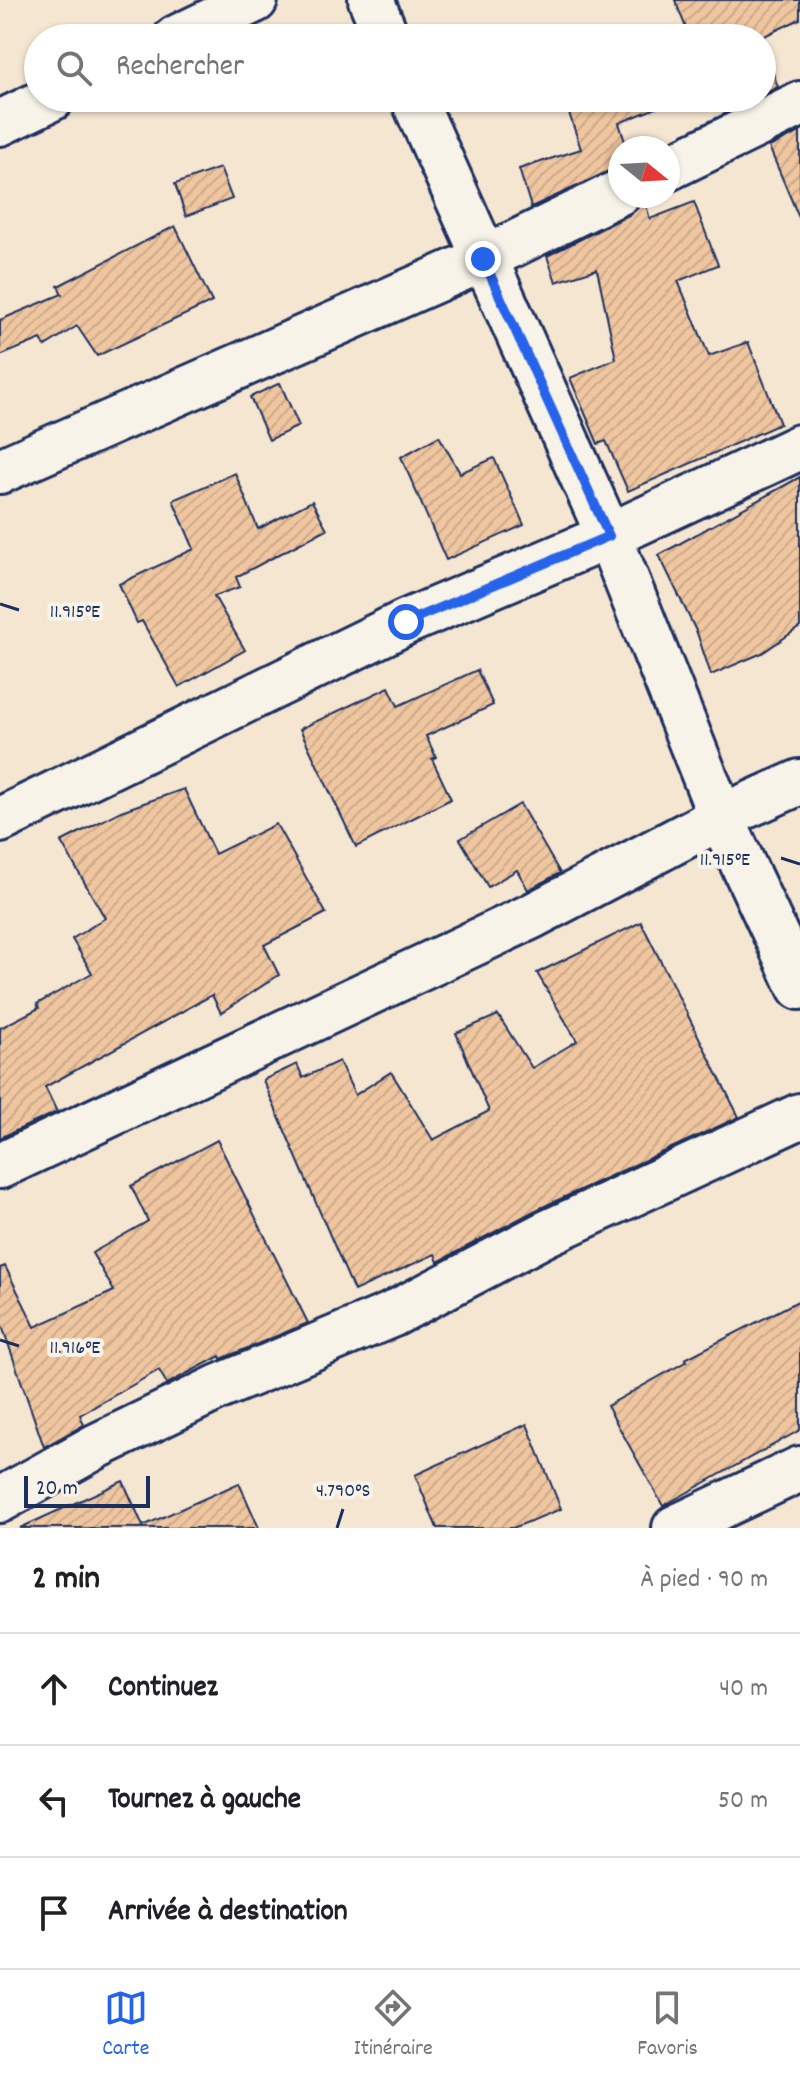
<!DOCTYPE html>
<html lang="fr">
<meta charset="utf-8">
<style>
body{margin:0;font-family:Dekko,sans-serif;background:#f2f2f2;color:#202124}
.compass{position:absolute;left:608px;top:136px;width:72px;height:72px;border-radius:50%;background:#fff;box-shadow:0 2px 6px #0004;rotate:108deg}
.scale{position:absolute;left:24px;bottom:20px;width:126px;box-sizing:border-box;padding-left:8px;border:4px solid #1b2f5e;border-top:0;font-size:22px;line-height:28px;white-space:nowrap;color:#1b2f5e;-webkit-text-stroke:6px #f7f3e8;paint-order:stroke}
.stop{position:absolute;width:24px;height:24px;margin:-18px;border:6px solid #2563eb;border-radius:50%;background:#fff}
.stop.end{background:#2563eb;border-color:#fff;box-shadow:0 2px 8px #0008}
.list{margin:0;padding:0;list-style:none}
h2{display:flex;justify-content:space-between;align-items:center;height:104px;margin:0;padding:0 32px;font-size:34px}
h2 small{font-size:26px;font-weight:400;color:#757577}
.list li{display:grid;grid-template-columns:52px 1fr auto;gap:24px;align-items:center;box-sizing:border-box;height:112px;padding:0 32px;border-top:2px solid #e0e0e0}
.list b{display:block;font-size:30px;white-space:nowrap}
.list em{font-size:26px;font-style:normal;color:#757577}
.icon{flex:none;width:44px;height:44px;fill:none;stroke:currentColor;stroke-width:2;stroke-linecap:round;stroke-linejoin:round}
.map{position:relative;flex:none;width:800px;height:1528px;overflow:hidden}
.search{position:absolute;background:#fff;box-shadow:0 2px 6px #0004;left:24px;right:24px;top:24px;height:88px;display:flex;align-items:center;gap:20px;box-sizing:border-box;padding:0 28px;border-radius:44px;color:#757577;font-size:30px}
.sheet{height:440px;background:#fff}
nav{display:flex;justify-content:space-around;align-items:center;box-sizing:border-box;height:112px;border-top:2px solid #e0e0e0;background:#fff;font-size:22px;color:#757577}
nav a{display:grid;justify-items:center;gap:4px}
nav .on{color:#2563eb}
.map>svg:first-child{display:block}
.building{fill:url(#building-hatch);stroke:#1b2f5e;stroke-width:2}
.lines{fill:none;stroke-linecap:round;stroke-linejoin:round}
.street-casing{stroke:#1b2f5e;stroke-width:50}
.street{stroke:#f7f3e8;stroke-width:44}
.route{stroke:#2563eb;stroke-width:10}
.ticks{fill:none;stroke:#1b2f5e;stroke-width:3}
.ticks-label{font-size:20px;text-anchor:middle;fill:#1b2f5e;stroke:#f7f3e8;stroke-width:8;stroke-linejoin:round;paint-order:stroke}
</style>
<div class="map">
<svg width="800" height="1528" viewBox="0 0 800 1528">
<defs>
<pattern id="building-hatch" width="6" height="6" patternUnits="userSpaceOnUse" patternTransform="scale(2)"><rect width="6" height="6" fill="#efc69f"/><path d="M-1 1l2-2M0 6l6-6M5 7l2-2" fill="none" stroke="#ccaa8b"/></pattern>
</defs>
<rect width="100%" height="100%" fill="#f5e6d2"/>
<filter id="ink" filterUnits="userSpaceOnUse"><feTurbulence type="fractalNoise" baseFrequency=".0125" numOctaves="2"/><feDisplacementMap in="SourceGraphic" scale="16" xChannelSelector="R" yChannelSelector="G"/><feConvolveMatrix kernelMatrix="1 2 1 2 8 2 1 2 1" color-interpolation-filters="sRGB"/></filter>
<g filter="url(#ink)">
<g class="building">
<path d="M675,0H800V19L760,38H690Z"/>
<path d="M762,42L778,87L762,95Z"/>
<path d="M564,98H678V99L619,123L627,148H620V167L531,207L519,169L581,149Z"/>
<path d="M800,132V220L769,147Z"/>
<path d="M220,168L232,199L186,216L175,184Z"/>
<path d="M644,198L650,219L694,202L718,265L678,281L709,356L748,342L780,424L628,491L606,441L598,444L570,378L616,359L597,269L556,282L547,256L631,214Z"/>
<path d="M175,226L212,302L97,356L77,326L45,346L41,339L0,356V320L62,294L58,286Z"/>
<path d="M280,383L299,426L269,440L250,397Z"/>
<path d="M439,436L460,473L494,458L524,525L446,560L401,457Z"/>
<path d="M235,473L258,529L312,501L327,529L236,577L240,587L214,596L245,650L179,687L142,621L137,623L119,584L194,549L173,500Z"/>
<path d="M800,477V627L762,653L711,675L697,633L659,555Z"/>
<path d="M477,670L493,705L426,736L436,757L432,759L451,799L356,847L300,729L389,687L398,706Z"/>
<path d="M184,789L215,854L276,824L326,913L264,945L279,975L221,1013L212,995L45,1087L57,1112L0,1138V1028L39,1008L37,1004L92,973L72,939L105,918L61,842L121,811Z"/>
<path d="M520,804L560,873L528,890L517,870L488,887L460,839Z"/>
<path d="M641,922L739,1117L534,1211L438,1262L435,1254L354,1291L263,1080L297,1064L303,1078L339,1061L355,1095L391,1072L433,1140L489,1111L456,1033L498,1015L532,1068L577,1041L537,973Z"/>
<path d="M217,1140L308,1323L221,1359L220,1356L167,1384L159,1370L80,1415L84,1425L44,1447L0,1320V1268L5,1266L35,1327L114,1291L92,1253L148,1221L131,1186Z"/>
<path d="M800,1300V1430L663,1506L607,1406L687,1361L685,1359Z"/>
<path d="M527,1424L561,1509L513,1528H437L415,1475Z"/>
<path d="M123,1481L143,1526L239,1483L259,1528H20Z"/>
</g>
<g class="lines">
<g class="street-casing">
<g id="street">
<path d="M371,0L387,38"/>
<path d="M176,38L255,0"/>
<path d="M413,98L609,536L721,817L800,987"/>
<path d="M0,123L52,98"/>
<path d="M668,168L800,104"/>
<path d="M0,471L483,259L620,192"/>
<path d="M0,820L406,622L609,536L800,447"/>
<path d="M0,1166L532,916L721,817L800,782"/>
<path d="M0,1500L97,1446L219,1387L391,1315L545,1234L800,1116"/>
<path d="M675,1528L800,1469"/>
</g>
</g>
<use href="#street" class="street"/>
</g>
</g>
<g class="lines" filter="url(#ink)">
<path class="route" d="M406,622L609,536L483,259"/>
</g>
<path class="ticks" d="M0,604L19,610M781,858L800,864M0,1340L19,1346M337,1528L343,1509"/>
<g class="ticks-label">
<text x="75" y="617">11.915°E</text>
<text x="725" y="865">11.915°E</text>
<text x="75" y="1353">11.916°E</text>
<text x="343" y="1496">4.790°S</text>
</g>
</svg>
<svg class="compass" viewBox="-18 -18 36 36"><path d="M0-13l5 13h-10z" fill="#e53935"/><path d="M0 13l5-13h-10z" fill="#757577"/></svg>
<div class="scale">20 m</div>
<div class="stop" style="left:406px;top:622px"></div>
<div class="stop end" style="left:483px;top:259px"></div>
<div class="search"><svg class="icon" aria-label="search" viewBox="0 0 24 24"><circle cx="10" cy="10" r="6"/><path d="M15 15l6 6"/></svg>Rechercher</div>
</div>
<section class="sheet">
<h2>2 min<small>À pied · 90 m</small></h2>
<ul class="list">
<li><svg class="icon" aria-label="ahead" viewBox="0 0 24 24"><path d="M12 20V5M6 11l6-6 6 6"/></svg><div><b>Continuez</b></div><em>40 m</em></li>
<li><svg class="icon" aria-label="left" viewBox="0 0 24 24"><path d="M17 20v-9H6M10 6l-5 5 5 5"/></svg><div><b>Tournez à gauche</b></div><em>50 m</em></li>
<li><svg class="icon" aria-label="arrive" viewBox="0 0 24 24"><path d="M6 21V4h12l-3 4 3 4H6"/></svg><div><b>Arrivée à destination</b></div></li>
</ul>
</section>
<nav>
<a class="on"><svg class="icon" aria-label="map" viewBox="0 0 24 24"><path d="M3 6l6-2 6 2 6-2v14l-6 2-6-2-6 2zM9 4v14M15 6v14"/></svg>Carte</a>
<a><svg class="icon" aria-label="directions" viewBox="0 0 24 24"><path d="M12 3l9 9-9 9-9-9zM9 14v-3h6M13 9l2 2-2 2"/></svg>Itinéraire</a>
<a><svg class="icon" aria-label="saved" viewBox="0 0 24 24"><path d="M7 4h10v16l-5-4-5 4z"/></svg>Favoris</a>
</nav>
